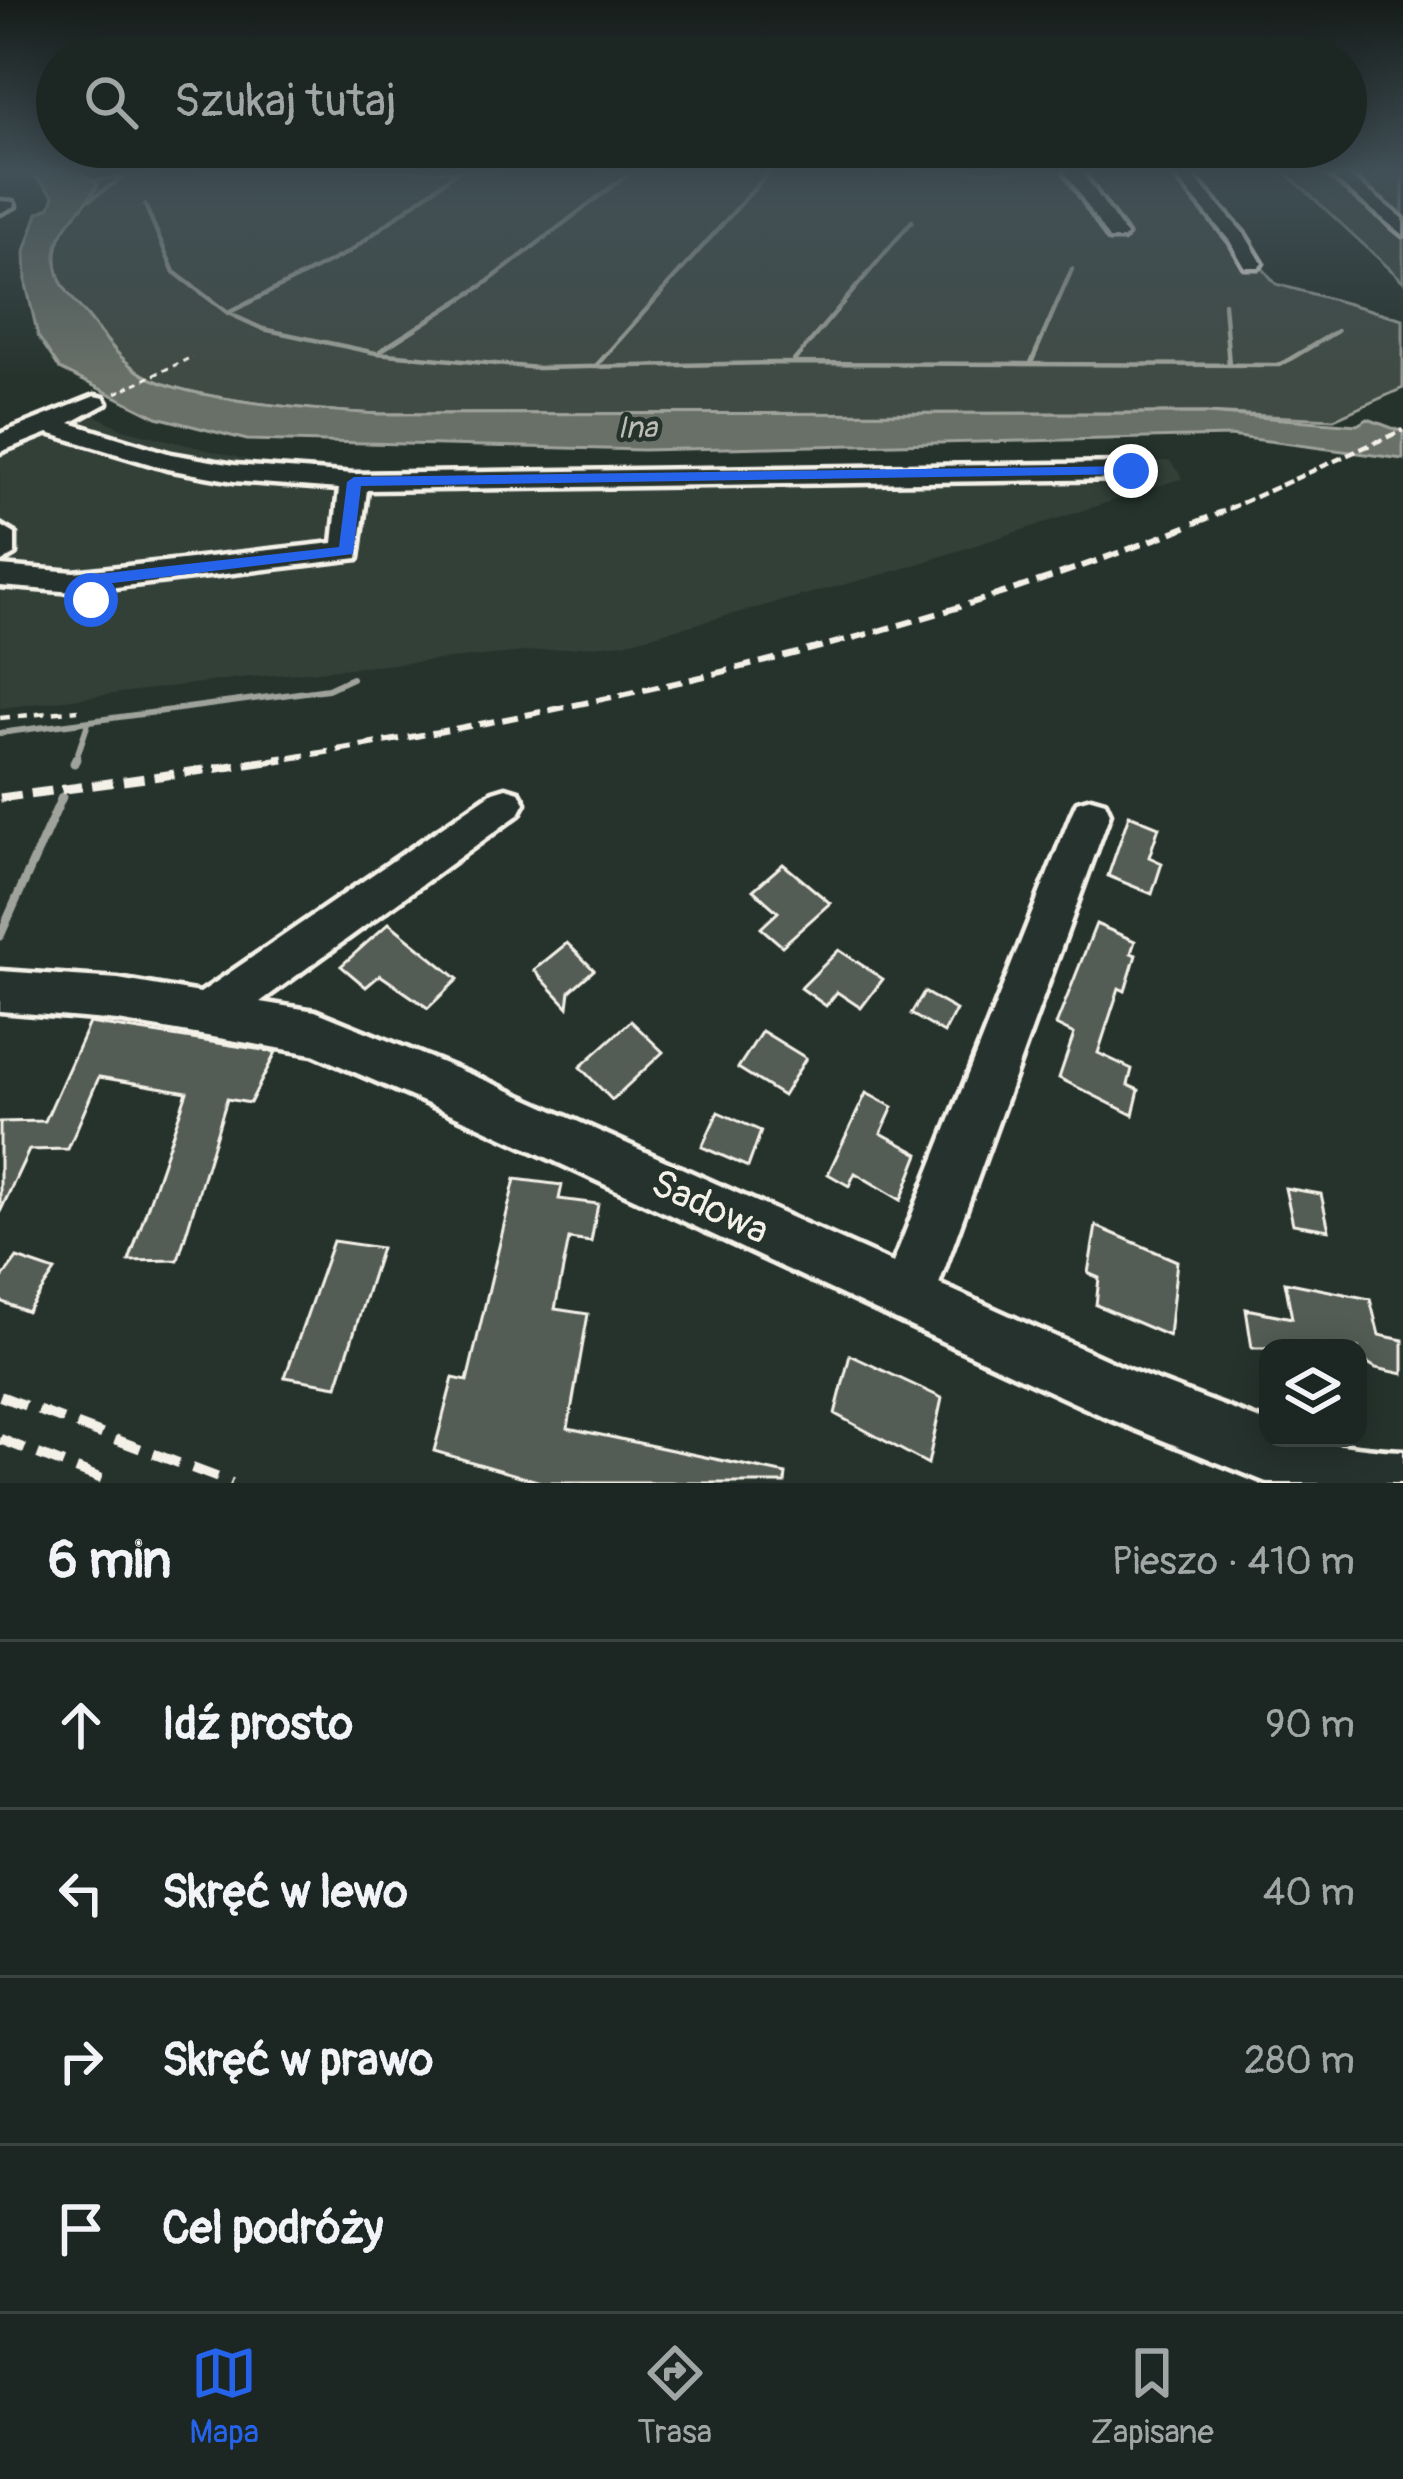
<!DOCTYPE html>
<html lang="pl">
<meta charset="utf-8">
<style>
body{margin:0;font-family:Pangolin,sans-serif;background:#252e2a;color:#f1f3f6}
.controls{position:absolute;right:36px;bottom:36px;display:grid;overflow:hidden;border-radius:24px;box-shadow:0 6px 30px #0003}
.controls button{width:108px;height:108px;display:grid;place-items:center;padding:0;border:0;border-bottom:3px solid #3a4340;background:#1c2622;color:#f1f3f6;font:60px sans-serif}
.stop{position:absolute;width:36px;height:36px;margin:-27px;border:9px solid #2563eb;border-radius:50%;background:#fff}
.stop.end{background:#2563eb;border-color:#fff;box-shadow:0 3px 12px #0008}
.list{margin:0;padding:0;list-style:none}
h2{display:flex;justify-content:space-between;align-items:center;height:156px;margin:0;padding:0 48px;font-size:51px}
h2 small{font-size:39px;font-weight:400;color:#a0a5a5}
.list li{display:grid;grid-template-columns:78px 1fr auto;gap:36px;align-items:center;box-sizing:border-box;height:168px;padding:0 48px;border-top:3px solid #3a4340}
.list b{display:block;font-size:45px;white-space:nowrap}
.list em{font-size:39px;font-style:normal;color:#a0a5a5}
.icon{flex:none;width:66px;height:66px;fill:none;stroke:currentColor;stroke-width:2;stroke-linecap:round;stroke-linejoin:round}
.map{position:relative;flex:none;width:1403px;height:1483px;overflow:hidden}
.search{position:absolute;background:#1c2622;box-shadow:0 6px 30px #0003;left:36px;right:36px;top:36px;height:132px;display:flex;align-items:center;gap:30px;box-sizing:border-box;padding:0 42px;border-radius:66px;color:#a0a5a5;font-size:45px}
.sheet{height:828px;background:#1c2622}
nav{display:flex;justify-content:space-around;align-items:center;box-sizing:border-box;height:168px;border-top:3px solid #3a4340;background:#1c2622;font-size:33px;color:#a0a5a5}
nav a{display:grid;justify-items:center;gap:6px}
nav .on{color:#2563eb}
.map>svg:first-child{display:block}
.built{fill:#333f39}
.green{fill:#414b45;stroke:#9a9e96;stroke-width:3}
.water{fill:#676f68;stroke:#9fa39b;stroke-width:3}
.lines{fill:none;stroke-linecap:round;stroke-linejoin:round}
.stream-far2{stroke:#9fa39b;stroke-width:4.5}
.stream-far1{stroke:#9fa39b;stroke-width:6}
.stream{stroke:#9fa39b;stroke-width:9}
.building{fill:#525c55;stroke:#f4f1e8;stroke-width:3}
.minor-casing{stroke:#f4f1e8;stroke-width:9}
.path-far1{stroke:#f4f1e8;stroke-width:3;stroke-dasharray:6 4.5;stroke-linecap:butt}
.path{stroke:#f4f1e8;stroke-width:4.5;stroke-dasharray:10 8;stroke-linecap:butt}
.minor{fill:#26332d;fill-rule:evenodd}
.rail-far3{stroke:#f4f1e8;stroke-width:4.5;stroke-dasharray:10 4.5;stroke-linecap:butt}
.rail-far2{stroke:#f4f1e8;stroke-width:6;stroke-dasharray:16 8;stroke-linecap:butt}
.rail-far1{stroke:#f4f1e8;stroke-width:9;stroke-dasharray:21 10;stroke-linecap:butt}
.rail{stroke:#f4f1e8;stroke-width:10;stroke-dasharray:27 14;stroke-linecap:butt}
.route{fill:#2563eb}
.labels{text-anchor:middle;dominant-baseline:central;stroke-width:9;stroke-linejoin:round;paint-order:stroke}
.far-water-label{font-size:30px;font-style:italic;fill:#bcbdb5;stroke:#26332d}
.near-street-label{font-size:39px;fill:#f4f1e8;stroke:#26332d}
</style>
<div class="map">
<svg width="1403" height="1483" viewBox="0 0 1403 1483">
<rect width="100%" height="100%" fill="#26332d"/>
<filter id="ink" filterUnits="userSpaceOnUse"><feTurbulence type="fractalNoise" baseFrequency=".00833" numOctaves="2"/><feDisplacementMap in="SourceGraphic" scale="24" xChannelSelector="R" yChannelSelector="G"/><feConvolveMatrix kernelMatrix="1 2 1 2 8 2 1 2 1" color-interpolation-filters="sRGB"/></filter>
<g filter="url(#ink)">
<path class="built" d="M76,406L123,429L252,461L366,469L733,472L1009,469L1170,461L1183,478L899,570L624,643L240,678L0,708V440Z"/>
<g class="green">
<path d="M181,171H864L880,174L881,171H1180L1276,284L1403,319V388L1334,419L1206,413L379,414C325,411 189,401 144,375C120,361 105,337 87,316C70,296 54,282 56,254C58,224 86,209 98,185L93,180Z"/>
<path d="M1284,171H1403V281Z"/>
</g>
<path class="water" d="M30,171H79L98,184C86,208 59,224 56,253C54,282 70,295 87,316C104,337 120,361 144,375C187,401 326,411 379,414L1206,413L1357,425L1368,419L1403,432V459L1230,436L643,450L247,440L157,417L60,369L38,336L26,284L25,251L38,213L50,207L54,196Z"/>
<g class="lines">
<g class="stream-far2">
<path d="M122,176L171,171"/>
<path d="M91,199L122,178L123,171"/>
<path d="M145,205L174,272L228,313L263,329L376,353L538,368L772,363L1280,365L1337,331"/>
<path d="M1224,303L1229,365"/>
<path d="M228,313L349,252L458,171"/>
<path d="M380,351L482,286L632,171"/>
<path d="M793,362L912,221"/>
<path d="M1031,363L1072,269"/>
<path d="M595,367L770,171"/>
</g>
<g class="stream-far1">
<path d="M0,733L328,689L352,678"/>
<path d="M75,762L88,723"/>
</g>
<g class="stream">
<path d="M74,763L76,759"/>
<path d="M0,936L62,797"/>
</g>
</g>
<g class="building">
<path d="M1129,815L1159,827L1149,857L1162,863L1152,894L1108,876Z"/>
<path d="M783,864L830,903L782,946L761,928L778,912L753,890Z"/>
<path d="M389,923L458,979L428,1008L380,975L366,987L341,966Z"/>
<path d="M1096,924L1135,941L1131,953L1136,955L1125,991L1119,988L1098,1053L1132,1069L1128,1085L1139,1090L1133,1115L1059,1078L1074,1034L1056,1025Z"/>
<path d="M567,943L594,970L570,991L568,1007L534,970Z"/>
<path d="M839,950L883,979L861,1008L837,992L826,1006L801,988Z"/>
<path d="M924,992L956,1010L944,1033L911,1014Z"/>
<path d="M631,1021L663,1052L612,1100L580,1067Z"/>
<path d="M89,1023L276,1052L250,1103L227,1099L178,1260L129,1261L187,1092L99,1077L68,1149L29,1150L0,1212V1122L45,1121Z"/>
<path d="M762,1031L806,1058L783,1096L738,1068Z"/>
<path d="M866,1093L893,1107L881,1133L919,1154L901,1200L855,1173L849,1186L828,1174Z"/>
<path d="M718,1112L761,1131L748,1167L702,1147Z"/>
<path d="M515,1179L562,1185L559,1199L598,1204L591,1242L569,1239L555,1309L588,1314L568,1428L786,1474L785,1483H544L434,1451L453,1378L467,1381Z"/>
<path d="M1285,1188L1321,1194L1329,1230L1293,1224Z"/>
<path d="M1096,1226L1177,1261L1169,1336L1096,1305L1099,1278L1088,1273Z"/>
<path d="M333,1241L381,1248L337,1386L285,1377Z"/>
<path d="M17,1258L55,1271L27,1312L0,1301V1281Z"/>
<path d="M1285,1282L1370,1299L1379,1335L1403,1340V1374L1376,1368L1358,1357V1348H1252L1246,1309L1292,1318Z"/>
<path d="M850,1355L942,1398L928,1464L835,1414Z"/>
</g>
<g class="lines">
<g class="minor-casing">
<g id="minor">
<path d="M1065,171H1081L1126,235L1123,239H1109Z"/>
<path d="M1171,171H1188L1245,235L1262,263L1259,267H1245L1230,241Z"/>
<path d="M1325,171H1343L1403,219V235Z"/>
<path d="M0,201L13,202L15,206L0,213Z"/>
<path d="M95,396L104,398L107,403L70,423L171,454L234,465L354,474L1131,463L1145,471L1131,479L367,490L358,558L74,592L0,586V566L74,572L333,543L339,489L234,481L167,469L48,433L0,452V434Z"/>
<path d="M0,525L15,534V554L0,563Z"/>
<path d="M506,788L519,792L525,803L519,814L260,1002L315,1011L494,1084L893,1263L1072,813L1077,802L1091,798L1105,802L1110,813L939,1284L1134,1372L1268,1423V1438C1314,1438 1357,1450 1403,1451V1483H1269L1103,1416L477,1125L313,1054L118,1021L0,1011V971L118,979L200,993L493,792Z"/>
</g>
</g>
<path class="path-far1" d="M116,393L192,357"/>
<path class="path" d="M0,718L78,710"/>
<use href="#minor" class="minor"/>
<path class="rail-far3" d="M1215,515L1403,430"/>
<path class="rail-far2" d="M266,762C588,709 919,639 1222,512"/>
<path class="rail-far1" d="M0,798L284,759"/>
<g class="rail">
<path d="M0,1396L232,1483"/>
<path d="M0,1439L112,1483"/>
</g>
</g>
</g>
<linearGradient id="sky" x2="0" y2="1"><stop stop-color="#151c19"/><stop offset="0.45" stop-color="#415057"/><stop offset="1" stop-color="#415057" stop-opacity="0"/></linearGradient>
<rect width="1403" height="378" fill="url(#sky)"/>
<path class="route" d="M1131,466L1136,474L361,486L353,554L105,584L97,604L82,600L90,579L98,574L339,547L347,482L354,477Z"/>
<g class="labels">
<g class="far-water-label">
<text transform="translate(637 428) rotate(-1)">Ina</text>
</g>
<g class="near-street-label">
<text transform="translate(710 1207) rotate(25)">Sadowa</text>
</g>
</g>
</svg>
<div class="controls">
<button><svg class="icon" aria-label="layers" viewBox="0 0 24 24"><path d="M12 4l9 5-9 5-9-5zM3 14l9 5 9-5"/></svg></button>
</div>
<div class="stop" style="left:91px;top:600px"></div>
<div class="stop end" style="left:1131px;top:471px"></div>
<div class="search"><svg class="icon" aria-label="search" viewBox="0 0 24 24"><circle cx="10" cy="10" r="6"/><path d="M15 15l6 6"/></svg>Szukaj tutaj</div>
</div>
<section class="sheet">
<h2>6 min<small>Pieszo · 410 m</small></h2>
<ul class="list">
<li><svg class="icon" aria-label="ahead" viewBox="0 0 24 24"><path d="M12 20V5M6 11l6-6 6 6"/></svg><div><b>Idź prosto</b></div><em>90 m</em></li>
<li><svg class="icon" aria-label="left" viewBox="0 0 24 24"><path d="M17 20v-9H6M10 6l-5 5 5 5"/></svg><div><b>Skręć w lewo</b></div><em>40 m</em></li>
<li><svg class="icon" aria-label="right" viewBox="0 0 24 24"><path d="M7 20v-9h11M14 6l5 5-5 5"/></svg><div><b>Skręć w prawo</b></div><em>280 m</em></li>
<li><svg class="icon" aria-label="arrive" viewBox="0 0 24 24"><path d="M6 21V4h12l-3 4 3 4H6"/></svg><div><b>Cel podróży</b></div></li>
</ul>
</section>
<nav>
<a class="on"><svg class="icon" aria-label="map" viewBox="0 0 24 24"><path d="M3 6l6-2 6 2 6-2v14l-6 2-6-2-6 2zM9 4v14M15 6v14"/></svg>Mapa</a>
<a><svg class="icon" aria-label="directions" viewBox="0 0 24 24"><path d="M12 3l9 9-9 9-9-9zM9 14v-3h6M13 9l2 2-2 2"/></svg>Trasa</a>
<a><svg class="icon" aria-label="saved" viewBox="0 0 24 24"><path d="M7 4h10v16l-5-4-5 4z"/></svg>Zapisane</a>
</nav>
